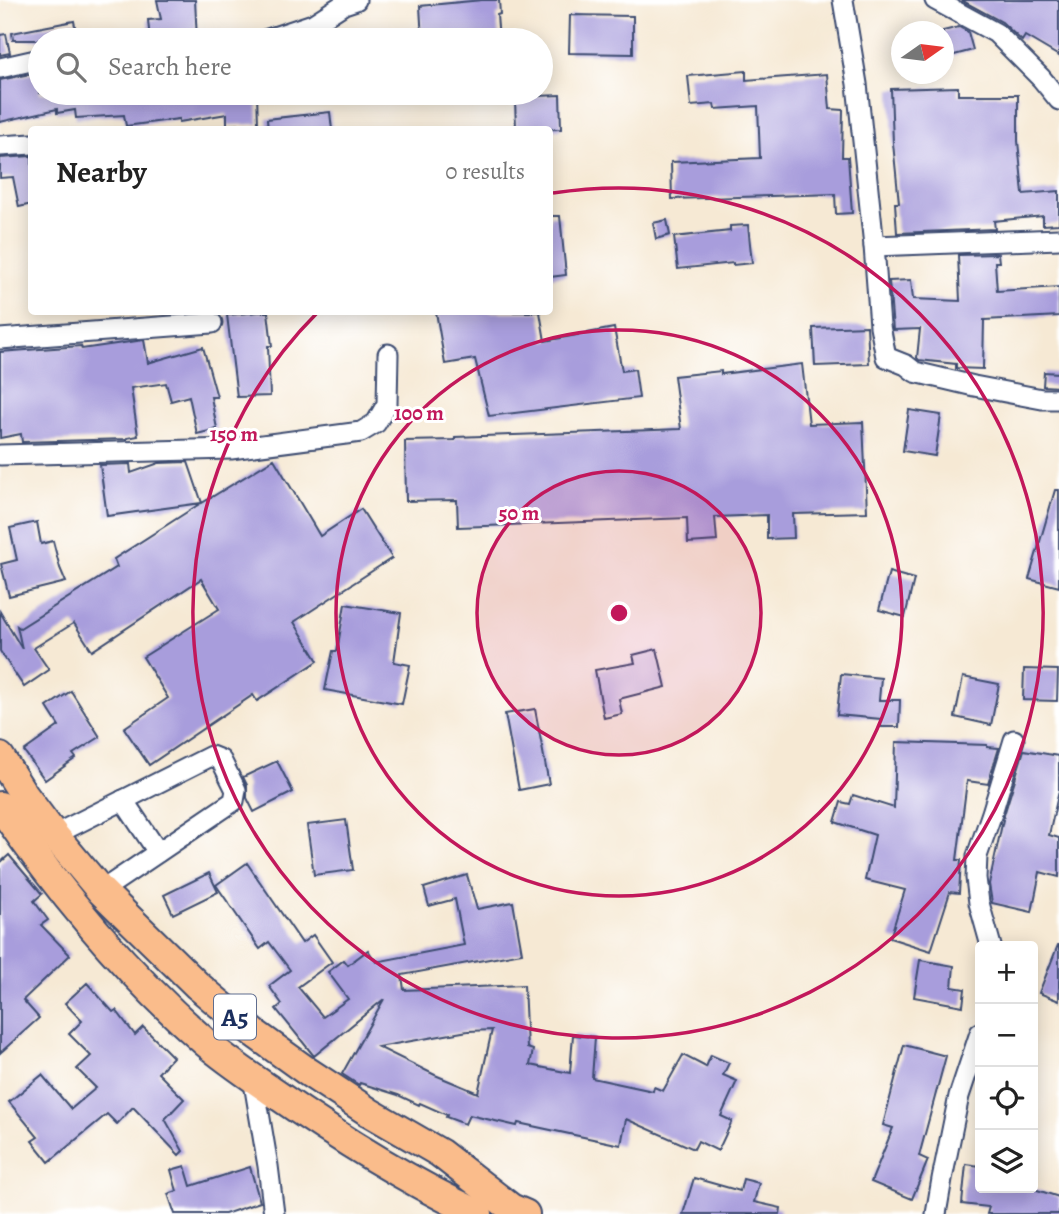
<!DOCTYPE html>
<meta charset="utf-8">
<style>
body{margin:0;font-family:Alegreya,serif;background:#f6f6f6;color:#222}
.controls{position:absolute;right:21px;bottom:21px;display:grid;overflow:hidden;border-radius:7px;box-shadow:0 4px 18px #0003}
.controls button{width:63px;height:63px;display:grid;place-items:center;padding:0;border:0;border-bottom:2px solid #e0e0e0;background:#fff;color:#222;font:35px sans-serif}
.compass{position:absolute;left:891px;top:21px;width:63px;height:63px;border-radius:50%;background:#fff;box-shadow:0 4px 18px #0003;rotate:76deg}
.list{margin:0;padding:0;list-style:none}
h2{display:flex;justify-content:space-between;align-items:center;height:91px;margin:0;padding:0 28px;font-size:30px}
h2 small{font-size:23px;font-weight:400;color:#767676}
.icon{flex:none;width:38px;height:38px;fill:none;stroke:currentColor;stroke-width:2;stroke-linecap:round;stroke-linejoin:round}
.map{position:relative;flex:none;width:1059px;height:1214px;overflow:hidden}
.search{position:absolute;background:#fff;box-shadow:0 4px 18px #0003;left:28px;top:28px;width:525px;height:77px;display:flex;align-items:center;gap:18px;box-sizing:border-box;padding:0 24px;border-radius:38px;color:#767676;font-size:26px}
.panel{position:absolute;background:#fff;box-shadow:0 4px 18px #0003;left:28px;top:126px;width:525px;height:189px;border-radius:7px}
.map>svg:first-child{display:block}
.building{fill:#a89ddc;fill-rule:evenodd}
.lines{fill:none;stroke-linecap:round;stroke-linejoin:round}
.minor-casing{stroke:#3c4b70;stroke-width:23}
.highway-casing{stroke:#3c4b70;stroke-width:32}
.minor{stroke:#fff;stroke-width:19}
.highway{stroke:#fabc8b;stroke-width:28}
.ring{fill:none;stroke:#c2185b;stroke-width:3.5}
.labels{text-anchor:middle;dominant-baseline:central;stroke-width:6;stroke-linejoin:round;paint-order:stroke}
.shield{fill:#fff;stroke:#5f6d8e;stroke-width:2}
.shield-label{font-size:26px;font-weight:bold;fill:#1b2f5e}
.centre{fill:#c2185b;stroke:#fff;stroke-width:3.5}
.ring-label{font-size:21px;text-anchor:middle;font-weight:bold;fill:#c2185b;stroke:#fff;stroke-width:6;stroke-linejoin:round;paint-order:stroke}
</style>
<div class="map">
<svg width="1059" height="1214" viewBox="0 0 1059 1214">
<rect width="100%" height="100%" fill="#fff"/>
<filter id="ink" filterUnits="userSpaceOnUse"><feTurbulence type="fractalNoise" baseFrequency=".0143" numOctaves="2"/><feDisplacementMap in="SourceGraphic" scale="14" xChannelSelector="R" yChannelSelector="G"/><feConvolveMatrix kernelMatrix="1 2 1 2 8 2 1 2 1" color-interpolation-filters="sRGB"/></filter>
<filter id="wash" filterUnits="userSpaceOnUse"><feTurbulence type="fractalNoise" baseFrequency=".00686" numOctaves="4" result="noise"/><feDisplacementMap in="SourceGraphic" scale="28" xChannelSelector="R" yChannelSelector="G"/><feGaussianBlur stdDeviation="1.57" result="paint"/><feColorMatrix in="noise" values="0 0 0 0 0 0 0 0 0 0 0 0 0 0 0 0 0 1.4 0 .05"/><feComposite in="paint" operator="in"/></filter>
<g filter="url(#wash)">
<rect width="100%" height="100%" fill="#f6e9d4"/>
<g id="blocks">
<g class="building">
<path d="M157,0H195L197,40H150L148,20L161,19Z"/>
<path d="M482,0H499L500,14L497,15L499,40H422L420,6Z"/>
<path d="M961,0H1059V56L1025,36L1022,41L1002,22Z"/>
<path d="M570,15L633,16V54L569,53Z"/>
<path d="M74,21L77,37L62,40H13L12,33Z"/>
<path d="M959,27L968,32L973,50L943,58V31Z"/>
<path d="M6,34L10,53L0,55V35Z"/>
<path d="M746,71V80L827,74L830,109L843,110L842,157H848L852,213L836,214L835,194L672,199L671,162L760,158L758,106L715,109L714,104L691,106L688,76Z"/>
<path d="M40,72V93H257L258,124L227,125V114L179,122V119L126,126L124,115L76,118L75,110L57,113V109L0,122V80Z"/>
<path d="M958,87V95H1018V141L1023,194L1059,191V224L1043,225V216L994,221L995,229L897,233L895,203H899L893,143L891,89Z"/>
<path d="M560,95L561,129L516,130L515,97Z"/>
<path d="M330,112L332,130H268L267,119Z"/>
<path d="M32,156V204L19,207L13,177L0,178V158Z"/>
<path d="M550,216H560L566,275L550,277Z"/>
<path d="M667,220L670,235L656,239L653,223Z"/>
<path d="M748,225L752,263L733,265V263L678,269L674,237L730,231V226Z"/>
<path d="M998,254L999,262H995L997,291L1059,287V316L984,320L983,369L956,368V364L919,360L917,358L920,329L893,330L889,281L911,280L913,299L960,301L958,255Z"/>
<path d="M258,312H268L272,346H268L270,396L237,397L227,315Z"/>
<path d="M436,312H540L545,341L614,328L622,371L635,369L639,398L489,416L475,359L445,364Z"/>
<path d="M867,326L869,364L815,366L813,328Z"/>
<path d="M144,340L148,363L203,347L217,397H211L217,429L197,434L189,396L171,401L166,383L131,388L138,436L127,438V439L22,442L21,434L0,438V352L81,346L82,349Z"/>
<path d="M802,364L809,424L863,422L867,512L793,514L794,538L767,539V515L715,517L717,541L688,543L687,518L458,527L457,500L406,501L405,441L455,440V437L681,429L674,376L721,371V374Z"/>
<path d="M1044,372L1059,373V387L1043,386Z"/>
<path d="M909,410L941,415L935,456L903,451Z"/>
<path d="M274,459L320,536L361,509L392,558L294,622L318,661L257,701L253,695L149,765L124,728L168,698L143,657L219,609L201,579L92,651L74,623L34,648L49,670L24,687L0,651V612L22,649L17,626L20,628L117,567L114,559L201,503L107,516L100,465L130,464L131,473L159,463L188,462L202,503Z"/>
<path d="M1055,490H1059V587L1029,579Z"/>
<path d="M37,522L41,544L53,541L60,568L66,582L9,596L1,564L17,560L10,528Z"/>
<path d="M889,572L914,579L905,617L879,610Z"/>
<path d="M345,604L401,613L394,662L410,665L402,704L325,690L333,651H337Z"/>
<path d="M657,649L666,687L619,699L622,714L604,718L595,670L635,663L633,655Z"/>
<path d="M1024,669L1058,670L1057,701L1023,700Z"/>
<path d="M841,674L881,678L879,700H900L899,727H881V719L837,715Z"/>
<path d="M963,677L999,684L991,725L955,717Z"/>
<path d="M71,691L100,737L73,754L76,758L45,780L24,751L59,726L47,707Z"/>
<path d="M535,709L549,784L519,790L505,714Z"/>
<path d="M896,742L987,745V747L999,748L988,784L967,781L957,860H961L959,893L950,892L931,951L890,938L905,890L865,880L875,835L835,822L841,802L850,804L853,795L894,808Z"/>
<path d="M1024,750L1059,756V791L1049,835L1059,838V877L1040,872L1032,912L992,903L989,884L1004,815Z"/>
<path d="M277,761L293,792L254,812L247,798V785L243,777Z"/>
<path d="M346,820L353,870L314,875L307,825Z"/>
<path d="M9,855L42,894L34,901L48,920L41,925L70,955L23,1000L39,1018L0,1053V863Z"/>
<path d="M247,863L302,943L313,935L332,962L298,987L323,1017L348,999L328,972L344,960L348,965L368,950L376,962L464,945L455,899L429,906L424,888L467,875L477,909L513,902L522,953L402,975L404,990L524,985L527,1048L533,1050L530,1065L570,1073L573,1035L595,1037L592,1078L653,1091L654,1087L663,1091L683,1055L706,1067L711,1055L729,1063L723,1075L737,1081L721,1116L732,1121L718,1151L698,1141L694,1149L626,1119L621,1145L518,1123L517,1126L469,1115L465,1124L446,1117L447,1115L420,1103L419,1105L398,1095L360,1083L359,1085L342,1074L384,999L314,1056L276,1009L282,1004L269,986L290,970L269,942L260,949L216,885ZM492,1030L478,1093L435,1075L378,1047L468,1031Z"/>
<path d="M209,873L218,892L173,914L164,895Z"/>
<path d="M1058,945H1059V1001L1039,993Z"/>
<path d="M920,960L954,966L952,987L965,989L963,1006L914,997Z"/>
<path d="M87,983L113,1012L116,1010L135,1035L143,1027L173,1057L158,1073L184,1099L165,1119L183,1151L179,1155L133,1107L117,1124L107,1114L49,1162L32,1141L38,1137L9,1102L42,1075L71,1109L96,1088L77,1069L91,1056L69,1034L82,1021L65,1003Z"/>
<path d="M904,1045L946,1056L919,1156L928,1160L912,1199L871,1182L893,1128L883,1125Z"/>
<path d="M966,1164L980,1166V1188H1031L1059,1197V1214H987L989,1207L962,1204Z"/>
<path d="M185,1166L191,1186L250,1167L260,1202L225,1214H175L168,1194L177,1191L171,1170Z"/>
<path d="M694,1178L740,1191L743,1179L759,1183L754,1202L781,1208L780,1214H683Z"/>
</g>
</g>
</g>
<g filter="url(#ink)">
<use href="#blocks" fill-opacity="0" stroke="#3c4b70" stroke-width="2"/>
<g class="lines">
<g class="minor-casing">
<g id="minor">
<path d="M843,0L857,84L874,246L880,326L886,357L906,365L915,372L974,386L1042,399H1059"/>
<path d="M935,0L996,33L1041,78L1059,100"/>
<path d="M265,40L313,24L344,4L356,0"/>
<path d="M0,68L40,59"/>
<path d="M0,146L32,144"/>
<path d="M874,246L1059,239"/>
<path d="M0,339L212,323"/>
<path d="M0,455L231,449L361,432L376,423L387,404L388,354"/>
<path d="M123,800L158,852"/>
<path d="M54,835L211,756L221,760L236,790L234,801L101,891"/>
<path d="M991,946L979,903L976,878L977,856L992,813L1014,740"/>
<path d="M253,1077L268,1166L274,1214"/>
<path d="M936,1214L942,1179L959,1096L980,1033"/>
</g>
</g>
<g class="highway-casing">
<g id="highway">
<path d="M0,757L24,795L54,835L101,891L197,985L254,1033L308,1072L369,1112L440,1153L511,1208L525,1214"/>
<path d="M0,806C59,892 126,973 205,1042C226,1060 250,1076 273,1092C339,1138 406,1180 478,1214"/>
</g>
</g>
<use href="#minor" class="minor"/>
<use href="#highway" class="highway"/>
</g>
</g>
<circle cx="619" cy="613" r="142" fill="#c2185b" fill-opacity=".12"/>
<g class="ring">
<circle cx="619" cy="613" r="142"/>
<circle cx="619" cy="613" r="283"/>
<path d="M553 193A425 425 0 1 1 318 312"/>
</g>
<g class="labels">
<rect class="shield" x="214" y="994.5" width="42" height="45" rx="5"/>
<g class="shield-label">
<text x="235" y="1017">A5</text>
</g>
</g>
<circle cx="619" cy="613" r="10" class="centre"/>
<g class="ring-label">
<text x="419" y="420">100 m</text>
<text x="234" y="441">150 m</text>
<text x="519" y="520">50 m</text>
</g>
</svg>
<div class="controls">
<button>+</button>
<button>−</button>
<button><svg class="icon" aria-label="locate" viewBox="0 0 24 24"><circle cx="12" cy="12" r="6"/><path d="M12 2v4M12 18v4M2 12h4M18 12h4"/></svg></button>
<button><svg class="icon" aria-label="layers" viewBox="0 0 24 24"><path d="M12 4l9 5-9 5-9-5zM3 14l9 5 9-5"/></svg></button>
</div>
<svg class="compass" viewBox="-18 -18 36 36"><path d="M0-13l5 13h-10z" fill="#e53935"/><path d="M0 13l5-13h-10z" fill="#767676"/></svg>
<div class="search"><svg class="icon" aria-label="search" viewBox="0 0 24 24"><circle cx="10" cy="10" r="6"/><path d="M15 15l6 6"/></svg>Search here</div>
<section class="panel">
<h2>Nearby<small>0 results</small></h2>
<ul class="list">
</ul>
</section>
</div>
